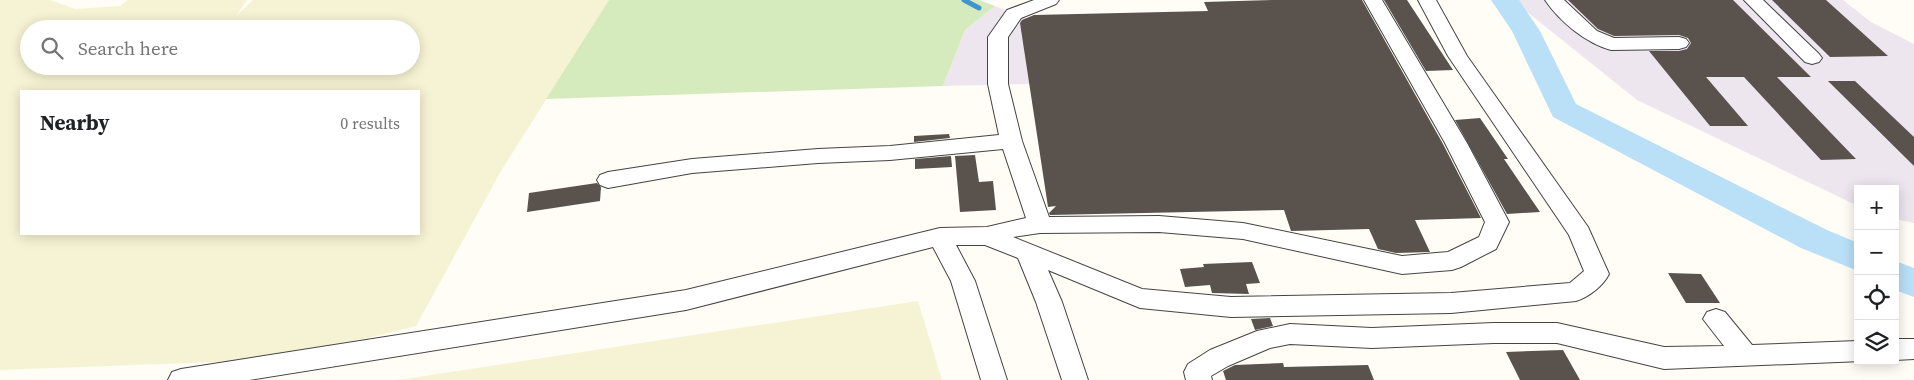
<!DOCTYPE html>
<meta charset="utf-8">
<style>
body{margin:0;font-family:"Source Serif 4",serif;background:#f6f6f6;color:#202124}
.controls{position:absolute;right:15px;bottom:15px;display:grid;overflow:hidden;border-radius:0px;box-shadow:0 2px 12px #0003}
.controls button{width:45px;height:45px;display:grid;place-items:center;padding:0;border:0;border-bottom:1px solid #e0e0e0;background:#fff;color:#202124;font:25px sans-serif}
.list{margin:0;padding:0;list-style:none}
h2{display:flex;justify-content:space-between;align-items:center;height:65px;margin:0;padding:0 20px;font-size:21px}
h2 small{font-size:16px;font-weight:400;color:#757577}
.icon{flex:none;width:28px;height:28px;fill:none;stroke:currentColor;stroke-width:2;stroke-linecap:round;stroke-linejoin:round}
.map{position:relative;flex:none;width:1914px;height:380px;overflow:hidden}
.search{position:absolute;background:#fff;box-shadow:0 2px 12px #0003;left:20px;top:20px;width:400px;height:55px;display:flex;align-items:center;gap:12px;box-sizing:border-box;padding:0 18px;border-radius:28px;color:#757577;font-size:19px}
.panel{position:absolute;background:#fff;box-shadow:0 2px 12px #0003;left:20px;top:90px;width:400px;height:145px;border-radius:0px}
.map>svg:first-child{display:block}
.industrial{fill:#eee6ef}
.farmland{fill:#f6f3d4;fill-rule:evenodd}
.green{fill:#d5ebbd}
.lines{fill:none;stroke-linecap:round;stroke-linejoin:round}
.stream{stroke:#3f96cf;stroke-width:5}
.river{fill:#b9e0f7;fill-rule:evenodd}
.building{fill:#5a524d}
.minor-casing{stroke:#444;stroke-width:2}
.minor{fill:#fff;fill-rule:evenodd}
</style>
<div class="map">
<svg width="1914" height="380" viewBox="0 0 1914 380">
<rect width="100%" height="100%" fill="#fffdf5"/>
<g class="industrial">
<path d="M1512,0H1843L1871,22L1914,44V223L1895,219V189H1858V206L1637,100Z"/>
<path d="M995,6L1190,80L943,86L965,30Z"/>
</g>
<g class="farmland">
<path d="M0,0H50L75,9L120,6L128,0H247L236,16L253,0H609L501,171L416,326L368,338L243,361L0,370ZM29,29H411V66H29ZM21,91H419V234H21Z"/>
<path d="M918,301L942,380H394L404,379Z"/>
</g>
<path class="green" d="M609,0H979L995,6L965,30L943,86L546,99Z"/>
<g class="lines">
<path class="stream" d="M964,0L979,8"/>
<g class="river">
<path d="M1491,0H1519L1540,31L1576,104L1827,230L1858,243V271L1801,248L1553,117L1512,31Z"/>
<path d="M1895,261L1914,268V297L1895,290Z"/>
</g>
</g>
<g class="building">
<path d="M1272,0H1362L1443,144L1481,218L1415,220L1430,252L1396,253L1378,249L1369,229L1291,231L1284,210L1050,215L1049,213L1056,206L1048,207L1020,23L1022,20L1034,15L1208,11L1204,2Z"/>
<path d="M1384,0H1407L1453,70L1426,71Z"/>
<path d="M1568,0H1733L1811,77H1777L1856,159L1821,160L1744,77H1706L1748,126H1710L1649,51H1679L1687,49L1691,43L1688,38L1679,35L1614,36L1598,29Z"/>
<path d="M1772,0H1826L1888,56L1830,57Z"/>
<path d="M1828,81H1855L1914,137V166Z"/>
<path d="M1480,118L1508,159H1504L1540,212L1507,214L1455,120Z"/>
<path d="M949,134L950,138L914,142V136Z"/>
<path d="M975,155L979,182L993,181L996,210L960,212L955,156Z"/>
<path d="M951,156L952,167L915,169V159Z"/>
<path d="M597,183L601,187L600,201L527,212L529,193Z"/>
<path d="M1252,262L1260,283L1246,284L1249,294L1212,293L1210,285L1185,287L1180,269L1204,267L1203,264Z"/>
<path d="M1668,273L1701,274L1720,303H1686Z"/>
<path d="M1270,318L1273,326L1255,330L1251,319Z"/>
<path d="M1563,350L1580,380H1520L1506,352Z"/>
<path d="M1283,363L1284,367L1368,365L1374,380H1226L1223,371L1235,365Z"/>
</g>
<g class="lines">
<g class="minor-casing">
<g id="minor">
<path d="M1034,0H1059L1056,4L1021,18L1008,37V84L1022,141L1049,217L1159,216L1243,223L1402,256L1448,252L1479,237L1485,222L1445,143L1364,0H1382L1467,143L1509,222L1496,249L1461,267L1452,270L1402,274L1243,239L1159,232L1040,233L1013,237L1142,289L1231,297L1451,293L1570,283L1584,271L1569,235L1448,56L1418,0H1436L1467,56L1588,227L1609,274C1603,286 1589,297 1576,301L1451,313L1231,317L1140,308L1048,270L1062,302L1088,380H1062L1036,302L1018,258L985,245H956L975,281L1007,380H981L951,281L933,247L686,310L249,380H168L172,372L181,369L686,290L940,228L987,227L1026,218L1003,149L890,160L818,163L692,173L608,188L600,185L597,180L600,175L608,172L692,159L818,149L890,146L999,135L988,84V37L1007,10Z"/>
<path d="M1545,0H1564L1597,31L1614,38L1679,37L1686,39L1689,43L1686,47L1679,49L1611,50C1586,43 1560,22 1545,0Z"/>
<path d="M1744,0H1763L1819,54L1822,58L1819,62L1812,64L1805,62Z"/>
<path d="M1716,309L1725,312L1752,345L1858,341V361H1862L1664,369L1557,343H1494L1372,348L1290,344L1270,348L1228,366L1211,376L1212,380H1186L1184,372L1188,364L1210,350L1257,331L1290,324L1372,328L1494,323H1557L1664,347L1724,346L1703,319L1707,312Z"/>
<path d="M1895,339H1914V359L1895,360Z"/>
</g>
</g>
<use href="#minor" class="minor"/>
</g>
</svg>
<div class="controls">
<button>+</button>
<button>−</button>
<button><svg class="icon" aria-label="locate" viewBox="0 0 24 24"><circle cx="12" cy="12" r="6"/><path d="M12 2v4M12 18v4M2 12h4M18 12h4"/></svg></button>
<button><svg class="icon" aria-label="layers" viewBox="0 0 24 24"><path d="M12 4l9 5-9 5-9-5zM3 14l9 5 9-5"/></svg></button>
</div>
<div class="search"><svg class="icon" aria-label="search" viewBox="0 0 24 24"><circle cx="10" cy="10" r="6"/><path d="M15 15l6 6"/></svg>Search here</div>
<section class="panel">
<h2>Nearby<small>0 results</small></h2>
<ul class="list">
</ul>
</section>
</div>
